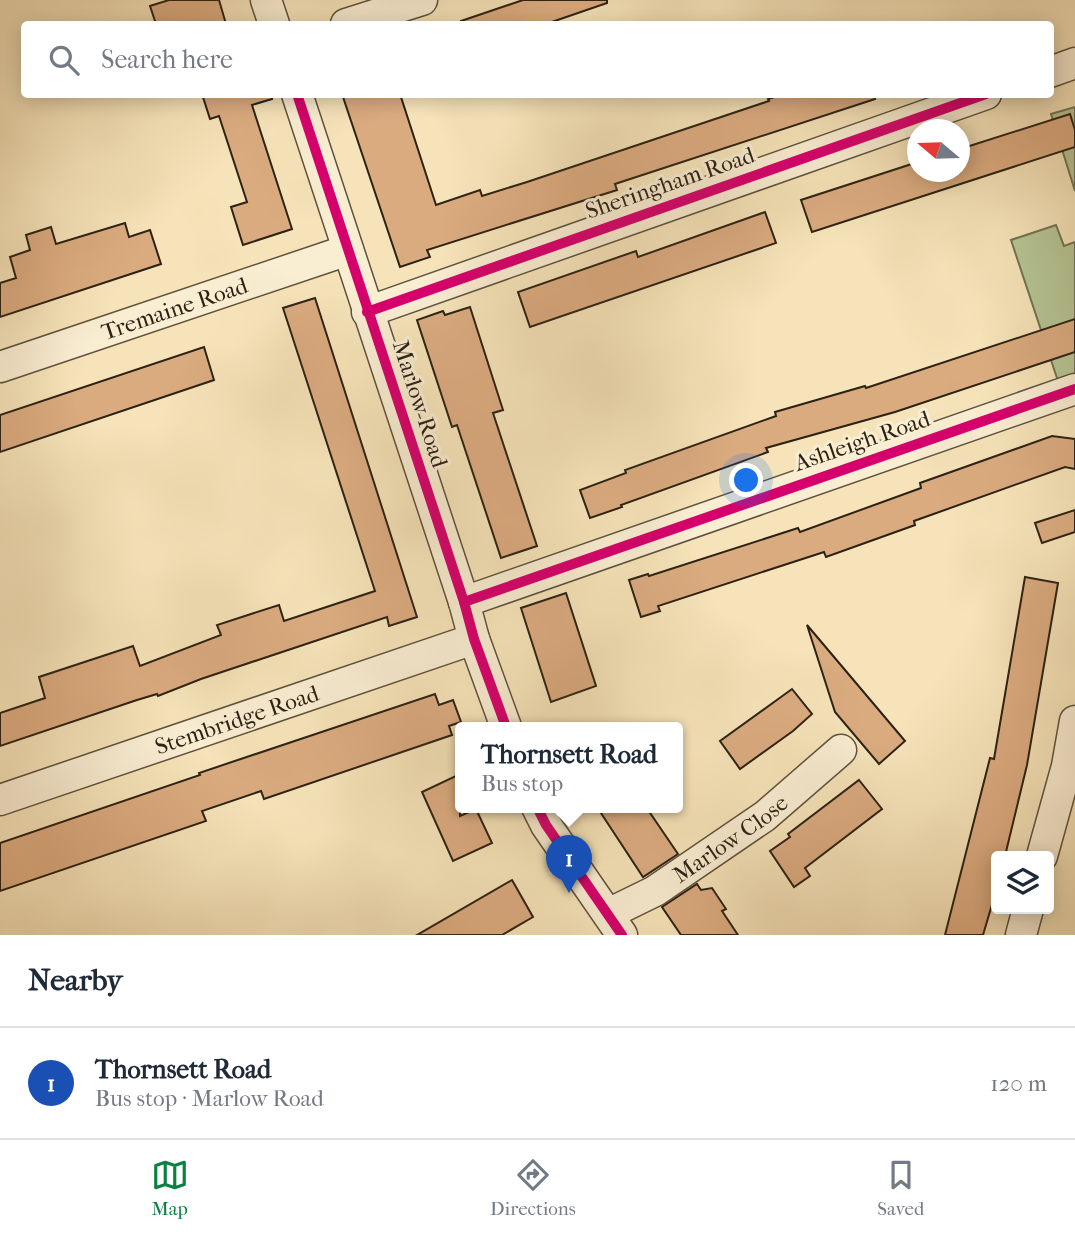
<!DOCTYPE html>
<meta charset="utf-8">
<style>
body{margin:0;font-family:"IM FELL French Canon",serif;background:#f2f2f3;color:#1f2937}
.controls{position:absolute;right:21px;bottom:21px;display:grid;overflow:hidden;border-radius:7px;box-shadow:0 4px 18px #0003}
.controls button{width:63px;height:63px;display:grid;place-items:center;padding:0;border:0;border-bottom:2px solid #e0e1e3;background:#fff;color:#1f2937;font:35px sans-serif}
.compass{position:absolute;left:907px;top:119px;width:63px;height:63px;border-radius:50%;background:#fff;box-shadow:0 4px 18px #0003;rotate:289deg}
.you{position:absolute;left:747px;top:481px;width:24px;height:24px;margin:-18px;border:5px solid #fff;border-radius:50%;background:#1a73e8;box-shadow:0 0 0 10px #1a73e833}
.badge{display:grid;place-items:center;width:46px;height:46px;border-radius:50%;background:#0b8043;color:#fff;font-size:23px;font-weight:700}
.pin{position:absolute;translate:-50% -58px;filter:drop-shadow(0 2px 4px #0008)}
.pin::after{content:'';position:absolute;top:37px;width:24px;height:21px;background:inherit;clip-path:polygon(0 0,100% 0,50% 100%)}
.popup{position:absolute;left:455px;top:722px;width:228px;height:91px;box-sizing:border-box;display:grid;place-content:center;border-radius:7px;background:#fff;filter:drop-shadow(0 2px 5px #0005);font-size:23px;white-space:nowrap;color:#747a83}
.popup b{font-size:26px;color:#1f2937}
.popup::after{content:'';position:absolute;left:50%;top:100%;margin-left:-14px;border:14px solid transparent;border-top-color:#fff}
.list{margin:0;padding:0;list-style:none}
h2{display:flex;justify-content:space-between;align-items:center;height:91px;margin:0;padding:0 28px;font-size:30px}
h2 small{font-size:23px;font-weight:400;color:#747a83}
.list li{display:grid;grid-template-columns:46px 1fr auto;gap:21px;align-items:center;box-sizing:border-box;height:112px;padding:0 28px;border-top:2px solid #e0e1e3}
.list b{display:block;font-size:26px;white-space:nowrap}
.list p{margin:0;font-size:23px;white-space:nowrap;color:#747a83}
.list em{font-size:23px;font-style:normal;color:#747a83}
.icon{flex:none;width:38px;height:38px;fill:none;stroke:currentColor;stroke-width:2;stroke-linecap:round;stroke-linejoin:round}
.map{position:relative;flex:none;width:1075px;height:935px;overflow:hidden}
.search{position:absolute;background:#fff;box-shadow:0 4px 18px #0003;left:21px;right:21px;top:21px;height:77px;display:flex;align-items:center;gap:18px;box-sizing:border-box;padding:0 24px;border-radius:7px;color:#747a83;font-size:26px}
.sheet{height:203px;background:#fff}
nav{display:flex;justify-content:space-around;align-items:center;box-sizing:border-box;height:98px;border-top:2px solid #e0e1e3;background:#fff;font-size:19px;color:#747a83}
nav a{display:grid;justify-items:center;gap:4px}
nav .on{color:#0b8043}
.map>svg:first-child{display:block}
.green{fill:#b6c594;stroke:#717454;stroke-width:2}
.building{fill:#dbab80;stroke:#2c2214;stroke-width:2}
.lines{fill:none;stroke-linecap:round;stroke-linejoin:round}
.minor-casing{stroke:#5e523d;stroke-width:33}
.minor{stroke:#f9edd2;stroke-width:30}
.cycleway-casing{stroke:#f9edd2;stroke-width:15}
.cycleway{stroke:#d6006c;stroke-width:10}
.labels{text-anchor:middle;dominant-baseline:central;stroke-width:6;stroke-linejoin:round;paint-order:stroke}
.street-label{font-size:23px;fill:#2c2214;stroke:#f9edd2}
</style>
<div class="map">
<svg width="1075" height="935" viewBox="0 0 1075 935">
<rect width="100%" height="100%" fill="#f6e3b9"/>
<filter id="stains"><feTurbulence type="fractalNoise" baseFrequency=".00286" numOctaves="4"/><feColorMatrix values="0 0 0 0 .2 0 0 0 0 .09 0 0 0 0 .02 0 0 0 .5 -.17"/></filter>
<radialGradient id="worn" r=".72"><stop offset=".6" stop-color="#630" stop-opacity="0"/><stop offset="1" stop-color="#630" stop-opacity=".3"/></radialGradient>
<g class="green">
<path d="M1075,107V191L1051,114Z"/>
<path d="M1056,225L1064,246L1075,242V375L1058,381L1011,240Z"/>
</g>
<g class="building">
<path d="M169,0H219L226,24H156L150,6Z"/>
<path d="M523,0H607V3L546,24H461V21Z"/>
<path d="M202,94H271L272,99L252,105L292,229L243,245L231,207L247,202L219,116L210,119Z"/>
<path d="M342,94H400L436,205L480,190L482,196L527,182L769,101L768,99L784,94H874L875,99L615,184L617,190L427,250L430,257L400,267Z"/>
<path d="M1070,114L1075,130V147L812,232L801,200L918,162V172H960V149Z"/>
<path d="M765,212L776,243L530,327L518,292L636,251L638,257Z"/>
<path d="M125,223L129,237L150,230L161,264L0,317V283L16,278L10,257L30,250L26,235L51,227L56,244Z"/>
<path d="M315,298L417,617L389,626L387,617L201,679L158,696L157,694L137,700L0,746V713L45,698L39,677L133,646L140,666L221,635L217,625L279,605L284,621L375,591L283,308Z"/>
<path d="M470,307L503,410L493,413L537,546L501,558L457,425L452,427L417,320L443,311L445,315Z"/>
<path d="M1075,319V352L895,412L766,448L768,452L621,505L622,507L590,518L580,490L626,473L625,470L776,416L775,412L865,386L866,388Z"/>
<path d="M204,347L214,380L0,452V415Z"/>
<path d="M1052,436L1075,439V469L1065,467L914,521L915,525L826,557L824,552L658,606L660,611L641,617L629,580L648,574L649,576L798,528L800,532L921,488L920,483Z"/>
<path d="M1075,510V532L1042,543L1035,523Z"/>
<path d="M1025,577L1058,583L1027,765L1005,856H996V891L983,935H945L990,758L994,759Z"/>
<path d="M566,593L596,686L551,702L521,608Z"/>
<path d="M807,625L905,741L879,764L835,712Z"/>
<path d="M792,689L812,714L793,731L740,769L720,741Z"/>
<path d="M435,694L439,705L453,700L461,722L449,726L452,735L264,799L261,791L202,811L206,821L0,891V843L200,775L199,773Z"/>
<path d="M460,774V816L476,809L492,843L453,861L422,792Z"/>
<path d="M859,780L882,809L805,868L810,876L794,887L770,851L790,837L788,834Z"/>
<path d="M597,807H646L678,854L643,877Z"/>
<path d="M512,880L533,917L502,935H417Z"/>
<path d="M697,884L701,890L712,888L726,909L722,911L738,935H681L662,907Z"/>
</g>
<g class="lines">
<g class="minor-casing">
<g id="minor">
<path d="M266,0L274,24"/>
<path d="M346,24L422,0"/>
<path d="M1050,72L1075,63"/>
<path d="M297,94L464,602L474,639L506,727"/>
<path d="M367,312L986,94"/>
<path id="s1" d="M0,367L348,250"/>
<path d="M464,602L1075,389"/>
<path id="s2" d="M0,800L474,639"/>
<path d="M537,807L546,825L622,935"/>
<path d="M1042,856L1067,766L1075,721"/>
<path id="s3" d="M608,914L655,891L765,816L841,750"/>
<path d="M1021,935L1028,909"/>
</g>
</g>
<use href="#minor" class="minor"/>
<g class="cycleway-casing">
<g id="cycleway">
<path d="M297,94L464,602L474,639L506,727"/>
<path d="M367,312L986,94"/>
<path d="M464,602L1075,389"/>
<path d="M537,807L546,825L622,935"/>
</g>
</g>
<use href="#cycleway" class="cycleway"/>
</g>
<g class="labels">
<g class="street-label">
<text transform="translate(670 183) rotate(-19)">Sheringham Road</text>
<text stroke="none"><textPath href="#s1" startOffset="184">Tremaine Road</textPath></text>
<text transform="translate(420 404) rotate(72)">Marlow Road</text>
<text transform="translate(862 441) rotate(-19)">Ashleigh Road</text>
<text stroke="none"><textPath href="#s2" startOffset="250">Stembridge Road</textPath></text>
<text stroke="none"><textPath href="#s3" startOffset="144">Marlow Close</textPath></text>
</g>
</g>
<rect width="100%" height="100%" filter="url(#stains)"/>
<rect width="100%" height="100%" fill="url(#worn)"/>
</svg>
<div class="controls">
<button><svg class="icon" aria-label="layers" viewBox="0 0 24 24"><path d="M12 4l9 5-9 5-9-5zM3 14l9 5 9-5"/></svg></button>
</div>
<svg class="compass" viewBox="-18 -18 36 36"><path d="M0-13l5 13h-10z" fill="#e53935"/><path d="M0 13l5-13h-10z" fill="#747a83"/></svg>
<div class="you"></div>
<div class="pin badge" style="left:569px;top:893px;background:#1a4fb4">1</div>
<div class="popup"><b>Thornsett Road</b>Bus stop</div>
<div class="search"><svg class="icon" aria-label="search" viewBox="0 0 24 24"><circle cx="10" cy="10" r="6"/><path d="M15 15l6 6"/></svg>Search here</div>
</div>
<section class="sheet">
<h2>Nearby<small></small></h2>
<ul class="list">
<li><span class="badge" style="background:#1a4fb4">1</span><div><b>Thornsett Road</b><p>Bus stop · Marlow Road</p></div><em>120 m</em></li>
</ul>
</section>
<nav>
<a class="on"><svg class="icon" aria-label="map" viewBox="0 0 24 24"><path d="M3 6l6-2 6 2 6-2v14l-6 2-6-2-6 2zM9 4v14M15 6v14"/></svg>Map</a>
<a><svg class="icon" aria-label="directions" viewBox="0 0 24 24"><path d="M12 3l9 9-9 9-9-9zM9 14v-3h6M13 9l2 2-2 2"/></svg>Directions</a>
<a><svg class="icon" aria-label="saved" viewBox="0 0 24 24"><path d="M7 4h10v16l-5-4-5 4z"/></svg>Saved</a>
</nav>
